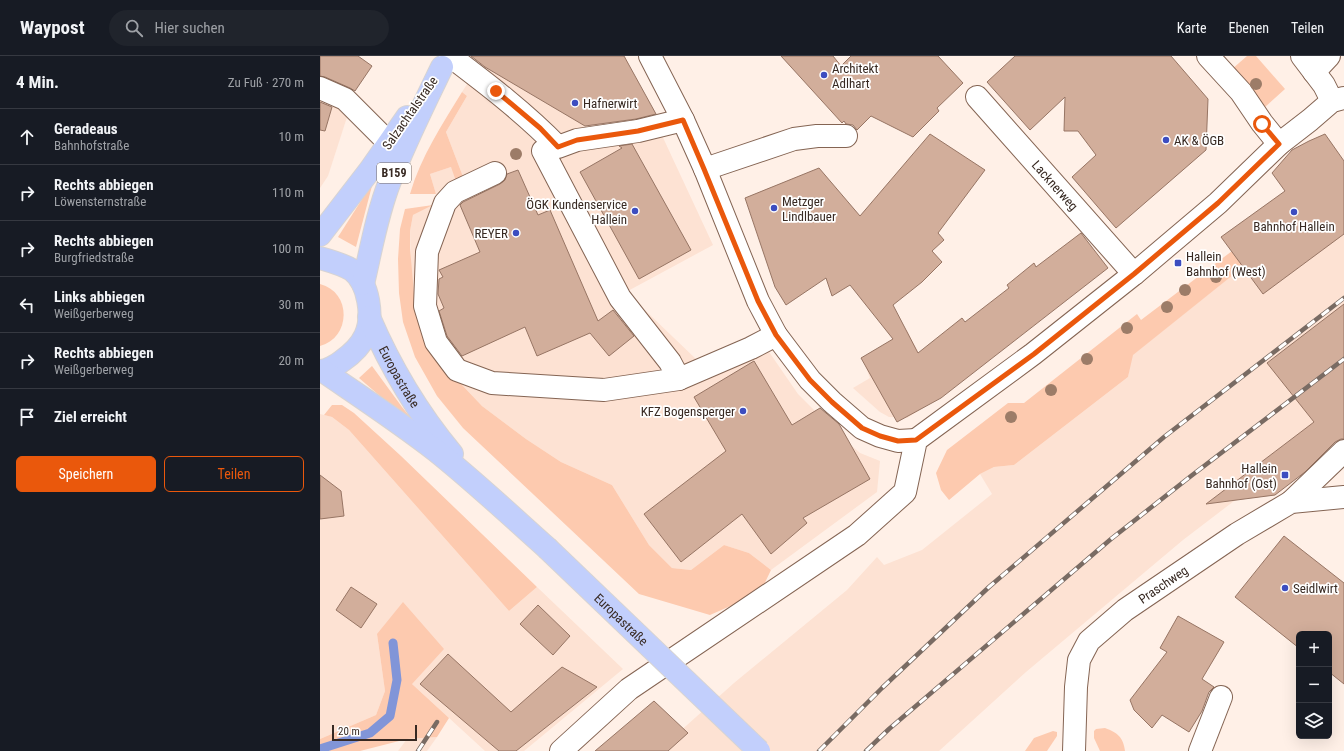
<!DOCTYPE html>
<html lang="de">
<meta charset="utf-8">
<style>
body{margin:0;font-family:"Roboto Condensed",sans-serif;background:#20242c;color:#f1f3f6}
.controls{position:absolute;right:12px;bottom:12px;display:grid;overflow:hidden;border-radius:6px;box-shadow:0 4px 16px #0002}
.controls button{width:36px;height:36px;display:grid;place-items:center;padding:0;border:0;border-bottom:1px solid #363941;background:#171b24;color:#f1f3f6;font:20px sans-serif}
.scale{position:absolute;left:12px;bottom:10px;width:85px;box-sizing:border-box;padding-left:4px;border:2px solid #372922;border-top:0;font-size:11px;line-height:14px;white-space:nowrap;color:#372922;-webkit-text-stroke:3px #fff;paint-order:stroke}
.stop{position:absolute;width:12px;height:12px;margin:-9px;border:3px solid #ea580c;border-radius:50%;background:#fff}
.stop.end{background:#ea580c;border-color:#fff;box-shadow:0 1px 4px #0008}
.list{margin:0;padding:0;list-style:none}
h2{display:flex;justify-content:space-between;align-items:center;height:52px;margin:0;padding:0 16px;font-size:17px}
h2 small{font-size:13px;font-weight:400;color:#9ea1a6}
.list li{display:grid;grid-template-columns:26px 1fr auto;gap:12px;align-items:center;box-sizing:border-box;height:56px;padding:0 16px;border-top:1px solid #363941}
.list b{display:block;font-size:15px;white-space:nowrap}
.list p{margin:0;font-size:13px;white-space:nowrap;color:#9ea1a6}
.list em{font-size:13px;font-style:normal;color:#9ea1a6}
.actions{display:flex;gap:8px;padding:12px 16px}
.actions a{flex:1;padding:9px 0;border:1px solid #ea580c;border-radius:6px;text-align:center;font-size:14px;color:#ea580c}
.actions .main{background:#ea580c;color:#fff}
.icon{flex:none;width:22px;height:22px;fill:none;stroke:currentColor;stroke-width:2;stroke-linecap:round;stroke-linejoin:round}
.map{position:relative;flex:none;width:1024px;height:695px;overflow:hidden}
header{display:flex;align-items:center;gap:24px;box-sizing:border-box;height:56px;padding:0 20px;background:#171b24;border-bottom:1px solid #363941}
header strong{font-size:19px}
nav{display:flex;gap:22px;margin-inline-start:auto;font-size:14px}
.search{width:280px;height:36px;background:#20242c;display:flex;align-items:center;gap:10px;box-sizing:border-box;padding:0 14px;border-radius:22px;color:#9ea1a6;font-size:15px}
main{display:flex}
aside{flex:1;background:#171b24}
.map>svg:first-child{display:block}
.built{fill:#fde2d3}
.green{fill:#fdcaaf}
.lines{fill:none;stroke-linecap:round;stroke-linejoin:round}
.stream{stroke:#8195d8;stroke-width:9}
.building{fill:#d2ae9b;stroke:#977564}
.minor-casing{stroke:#846453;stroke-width:24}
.major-casing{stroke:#d7d4d3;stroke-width:24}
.minor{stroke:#fff;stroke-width:22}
.major{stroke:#c2cffc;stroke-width:22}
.rail-casing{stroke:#796b63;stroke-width:4.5}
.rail{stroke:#fff;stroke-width:3;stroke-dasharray:9;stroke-linecap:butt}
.major-bridge-casing{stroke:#d7d4d3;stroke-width:24;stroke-linecap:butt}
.major-bridge{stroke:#c2cffc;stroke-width:22}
.tree{fill:#9c7c68}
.route{stroke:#ea580c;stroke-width:5}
.poi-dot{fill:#3c4dc0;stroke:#fff;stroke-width:1.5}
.labels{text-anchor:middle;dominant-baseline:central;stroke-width:3.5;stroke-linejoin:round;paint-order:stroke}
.shield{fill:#fff;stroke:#736964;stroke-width:1}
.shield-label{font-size:12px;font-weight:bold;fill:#372922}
.poi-label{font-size:13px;fill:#372922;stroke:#fff;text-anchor:start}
.street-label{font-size:13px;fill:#372922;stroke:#fff}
</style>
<header>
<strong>Waypost</strong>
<div class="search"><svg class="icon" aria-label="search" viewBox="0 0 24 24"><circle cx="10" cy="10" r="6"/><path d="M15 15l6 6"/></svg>Hier suchen</div>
<nav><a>Karte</a><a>Ebenen</a><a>Teilen</a></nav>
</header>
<main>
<aside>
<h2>4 Min.<small>Zu Fuß · 270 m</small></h2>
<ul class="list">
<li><svg class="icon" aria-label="ahead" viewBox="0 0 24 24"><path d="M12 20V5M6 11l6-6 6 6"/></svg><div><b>Geradeaus</b><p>Bahnhofstraße</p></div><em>10 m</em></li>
<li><svg class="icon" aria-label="right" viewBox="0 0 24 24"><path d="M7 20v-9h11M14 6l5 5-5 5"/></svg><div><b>Rechts abbiegen</b><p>Löwensternstraße</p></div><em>110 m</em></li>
<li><svg class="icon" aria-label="right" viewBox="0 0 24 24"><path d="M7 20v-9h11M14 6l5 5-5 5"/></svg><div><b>Rechts abbiegen</b><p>Burgfriedstraße</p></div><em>100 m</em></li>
<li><svg class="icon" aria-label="left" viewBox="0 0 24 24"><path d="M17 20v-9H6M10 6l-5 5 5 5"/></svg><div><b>Links abbiegen</b><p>Weißgerberweg</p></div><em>30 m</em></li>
<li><svg class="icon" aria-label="right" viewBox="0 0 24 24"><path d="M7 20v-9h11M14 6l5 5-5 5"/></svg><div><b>Rechts abbiegen</b><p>Weißgerberweg</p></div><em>20 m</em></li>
<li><svg class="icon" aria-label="arrive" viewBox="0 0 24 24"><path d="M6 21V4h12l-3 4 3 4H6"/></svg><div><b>Ziel erreicht</b></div></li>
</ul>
<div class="actions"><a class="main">Speichern</a><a>Teilen</a></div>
</aside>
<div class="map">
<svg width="1024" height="695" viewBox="0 0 1024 695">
<rect width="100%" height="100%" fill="#fff0e7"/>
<g class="built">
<path d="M165,0H305L393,189L306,236L377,304L436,277L478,338L518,378L540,397L560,405L557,436L451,514L429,497L404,489L371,514L352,512L329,489L292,429L241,406L206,383L162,350L143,330L115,293L95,249L91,216L90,175L93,159L113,149L116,138L110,118L131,111L145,126L126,76L147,40L142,36Z"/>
<path d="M0,44L13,49L28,58L8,120L0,132Z"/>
<path d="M1024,134V361L863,484L706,616L619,695H338L414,627L527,534L557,501L564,509L602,494L672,438L660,418L674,411L694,409L808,321L812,299L923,211Z"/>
<path d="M587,274L621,341L587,362L569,361L560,356L533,332L550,322L542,302Z"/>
<path d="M0,358L12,361L29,374L189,555L217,531L303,613L204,695H165L92,628L57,578L65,635L56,659L0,683Z"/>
<path d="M117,681L107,695H78L87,683Z"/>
</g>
<g class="green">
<path d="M927,0H936L965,33L944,52L911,14Z"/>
<path d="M142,36L147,40L126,76L145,126L137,128L131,111L110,118L116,138H90C101,100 122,69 142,36Z"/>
<path d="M53,126L36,191L18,181Z"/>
<path d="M113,149L93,159L90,175V192L95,249L115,293L143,330L162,350L206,383L241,406L292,429L329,489L352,512L371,514L404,489L429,497L451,514L440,537L390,559L319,538L143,372L117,340L95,301L83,266L79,237L78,203L80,173L85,153Z"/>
<path d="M912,195L923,211L813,299L808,321L694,409L674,411L660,418L629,444L621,434L616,417L627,394L688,347H704L817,258L821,264Z"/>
<path d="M0,228C32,236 31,282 0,290Z"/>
<path d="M52,310L82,351L102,376L39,322Z"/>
<path d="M12,349H22L34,357L81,400L217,531L189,555L29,374L12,361L4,359Z"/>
<path d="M83,546L124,593L92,628L129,662L117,681L87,683L40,695H0V683L56,659L65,635L57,578Z"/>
<path d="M785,672C798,677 803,681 805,695H780L774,682V675L776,673Z"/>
<path d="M733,675L737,676V680L727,695H705L714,682Z"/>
</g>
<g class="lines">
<path class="stream" d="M0,693L50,677L70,660L77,624L73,587"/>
</g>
<g class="building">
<path d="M0,0H38L52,10L35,35L30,32L5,21L0,20Z"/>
<path d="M151,0H304L336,58L316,63L265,70L165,11Z"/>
<path d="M461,0H513L521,10L531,0H618L643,27L617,52L619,55L593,81L551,60L537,74L533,69L526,68L524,65L522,67Z"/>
<path d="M695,0H851L888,43L886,94L796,172L752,121L776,99L758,75H744L745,41L710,74L667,26Z"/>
<path d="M0,46L12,51L5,75L0,74Z"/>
<path d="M610,78L665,114L618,177L624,184L612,195L622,206L602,226L573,249L598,297L642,262L645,266L689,232L687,229L714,207L716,211L761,177L788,212L621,342L577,366L541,302L573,283L530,229L512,240L506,222L466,249L455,231L425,142L499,112L540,160Z"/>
<path d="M1005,78L1024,105V178L943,238L901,181L965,135L952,117L972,94L989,85Z"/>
<path d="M312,88L371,194L319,223L260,116L302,92L299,90Z"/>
<path d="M198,114L218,159L230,154L278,265L293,254L314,280L289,300L270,277L217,300L205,271L142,300L127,280L119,255L124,252L118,238L119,223L123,221L119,214L160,196L140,149L143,146L180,128L185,124L187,118Z"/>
<path d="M1024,248V383H1021L1015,386L985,416L955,439L886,448L994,366L947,307Z"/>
<path d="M434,305L472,369L500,352L519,368L550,423L483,462L487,467L451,498L422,458L361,506L324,458L406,395L374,341Z"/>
<path d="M0,419L21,435L24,460L0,463Z"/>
<path d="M964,480L1024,527V628L1009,616V578H979V592L915,541Z"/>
<path d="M31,531L57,548L41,572L16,554Z"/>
<path d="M218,549L250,580L233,599L200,568Z"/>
<path d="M858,560L904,586L882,623L894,631L889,636L882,655L869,676L842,659L832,672L814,654L810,644L847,596L840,592Z"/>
<path d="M128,598L191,656L242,611L277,631L196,695H179L100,628Z"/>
<path d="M334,645L368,677L348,695H275Z"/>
</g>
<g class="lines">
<g class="minor-casing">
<g id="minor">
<path d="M130,0C167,28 205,57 238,91L257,84L318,75L363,64"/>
<path d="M330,0L363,64L385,113L438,245L456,279L490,324L512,346L542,372L560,380L578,385L596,384"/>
<path d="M888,0L921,36L942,67L959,88"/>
<path d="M982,0L1004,29L1012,45"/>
<path d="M994,16L1009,0"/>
<path d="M0,32L25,43L69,87"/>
<path id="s1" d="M657,41L814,218"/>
<path d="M223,95L300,242L350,306L359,323"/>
<path d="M385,113L474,83L497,80H526"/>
<path d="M175,117L135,136L125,147L107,196L105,250L116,286L137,314L172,327L284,334L359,323L431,292L456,279"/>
<path d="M971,446L1024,395"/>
<path d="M241,695L309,633L537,479L585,436L596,384L713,298L814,218L898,147L959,88L990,64L1012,45L1024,42"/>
<path id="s2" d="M754,695L756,631L759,604L769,585L805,554L917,478L971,446L1024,441"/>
<path d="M880,695L901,641"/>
</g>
</g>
<g class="major-casing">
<g id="major">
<path d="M0,179L50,114L87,61"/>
<path d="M0,202C11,205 22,208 32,214C49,227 54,262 45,280C40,291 32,298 22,305C17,309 7,315 0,315"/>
<path d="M43,228C51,194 57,158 70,125C85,86 104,48 122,11"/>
<path id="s3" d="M49,261C70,310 98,357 132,398"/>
<path d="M3,315C41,341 79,366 115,394C154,425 190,459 227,492"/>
</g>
</g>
<use href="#minor" class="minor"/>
<use href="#major" class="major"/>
<g class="rail-casing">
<g id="rail">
<path d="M98,695L117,666"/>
<path d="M499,695L562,632L669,531L844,381L1024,242"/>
<path d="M546,695L569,673L791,483L871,420L1024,303"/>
</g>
</g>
<use href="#rail" class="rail"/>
<g class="major-bridge-casing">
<g id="major-bridge">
<path id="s4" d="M227,492L439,695"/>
</g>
</g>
<use href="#major-bridge" class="major-bridge"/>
</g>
<g class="tree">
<circle cx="936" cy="28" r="6"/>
<circle cx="196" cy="98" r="6"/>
<circle cx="896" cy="221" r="6"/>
<circle cx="865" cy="234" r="6"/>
<circle cx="847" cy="251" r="6"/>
<circle cx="807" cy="272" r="6"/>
<circle cx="767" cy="303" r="6"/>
<circle cx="731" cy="334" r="6"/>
<circle cx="691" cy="361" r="6"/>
</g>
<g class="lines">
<path class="route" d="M176,35L220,72L238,91L257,84L318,75L363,64L384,113L438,245L456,279L490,324L512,346L542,372L560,380L578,385L596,384L714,298L814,218L898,147L959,88L942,68"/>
</g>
<g class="poi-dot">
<circle cx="504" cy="19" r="4"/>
<circle cx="255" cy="47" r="4"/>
<circle cx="846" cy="84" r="4"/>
<circle cx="454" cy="152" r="4"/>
<circle cx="315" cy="155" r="4"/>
<circle cx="974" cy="156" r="4"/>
<circle cx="196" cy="177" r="4"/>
<rect x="854" y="203" width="8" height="8" rx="2"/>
<circle cx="423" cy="355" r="4"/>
<rect x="961" y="415" width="8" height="8" rx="2"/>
<circle cx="965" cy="532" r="4"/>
</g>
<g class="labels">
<rect class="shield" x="57" y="107" width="34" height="20" rx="3"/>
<g class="shield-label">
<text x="74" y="117">B159</text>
</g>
<g class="poi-label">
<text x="512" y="12">Architekt<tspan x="512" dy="15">Adlhart</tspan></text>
<text x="263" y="47">Hafnerwirt</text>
<text x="854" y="84">AK &amp; ÖGB</text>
<text x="462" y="145">Metzger<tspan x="462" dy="15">Lindlbauer</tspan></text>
<text x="307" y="148" text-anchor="end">ÖGK Kundenservice<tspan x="307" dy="15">Hallein</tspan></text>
<text x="974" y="170" text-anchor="middle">Bahnhof Hallein</text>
<text x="188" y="177" text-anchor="end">REYER</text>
<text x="866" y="200">Hallein<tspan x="866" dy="15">Bahnhof (West)</tspan></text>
<text x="415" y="355" text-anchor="end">KFZ Bogensperger</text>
<text x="957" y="412" text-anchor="end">Hallein<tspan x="957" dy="15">Bahnhof (Ost)</tspan></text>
<text x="973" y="532">Seidlwirt</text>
</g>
<g class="street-label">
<text transform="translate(90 57) rotate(-55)">Salzachtalstraße</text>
<text stroke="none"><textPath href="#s1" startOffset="118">Lacknerweg</textPath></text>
<text stroke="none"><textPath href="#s3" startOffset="67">Europastraße</textPath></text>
<text stroke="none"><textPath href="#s2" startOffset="206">Praschweg</textPath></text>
<text stroke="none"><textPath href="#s4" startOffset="103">Europastraße</textPath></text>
</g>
</g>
</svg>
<div class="controls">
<button>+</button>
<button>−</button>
<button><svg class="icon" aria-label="layers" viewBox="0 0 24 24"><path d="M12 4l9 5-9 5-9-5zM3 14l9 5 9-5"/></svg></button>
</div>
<div class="scale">20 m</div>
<div class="stop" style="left:942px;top:68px"></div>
<div class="stop end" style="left:176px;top:35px"></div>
</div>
</main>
